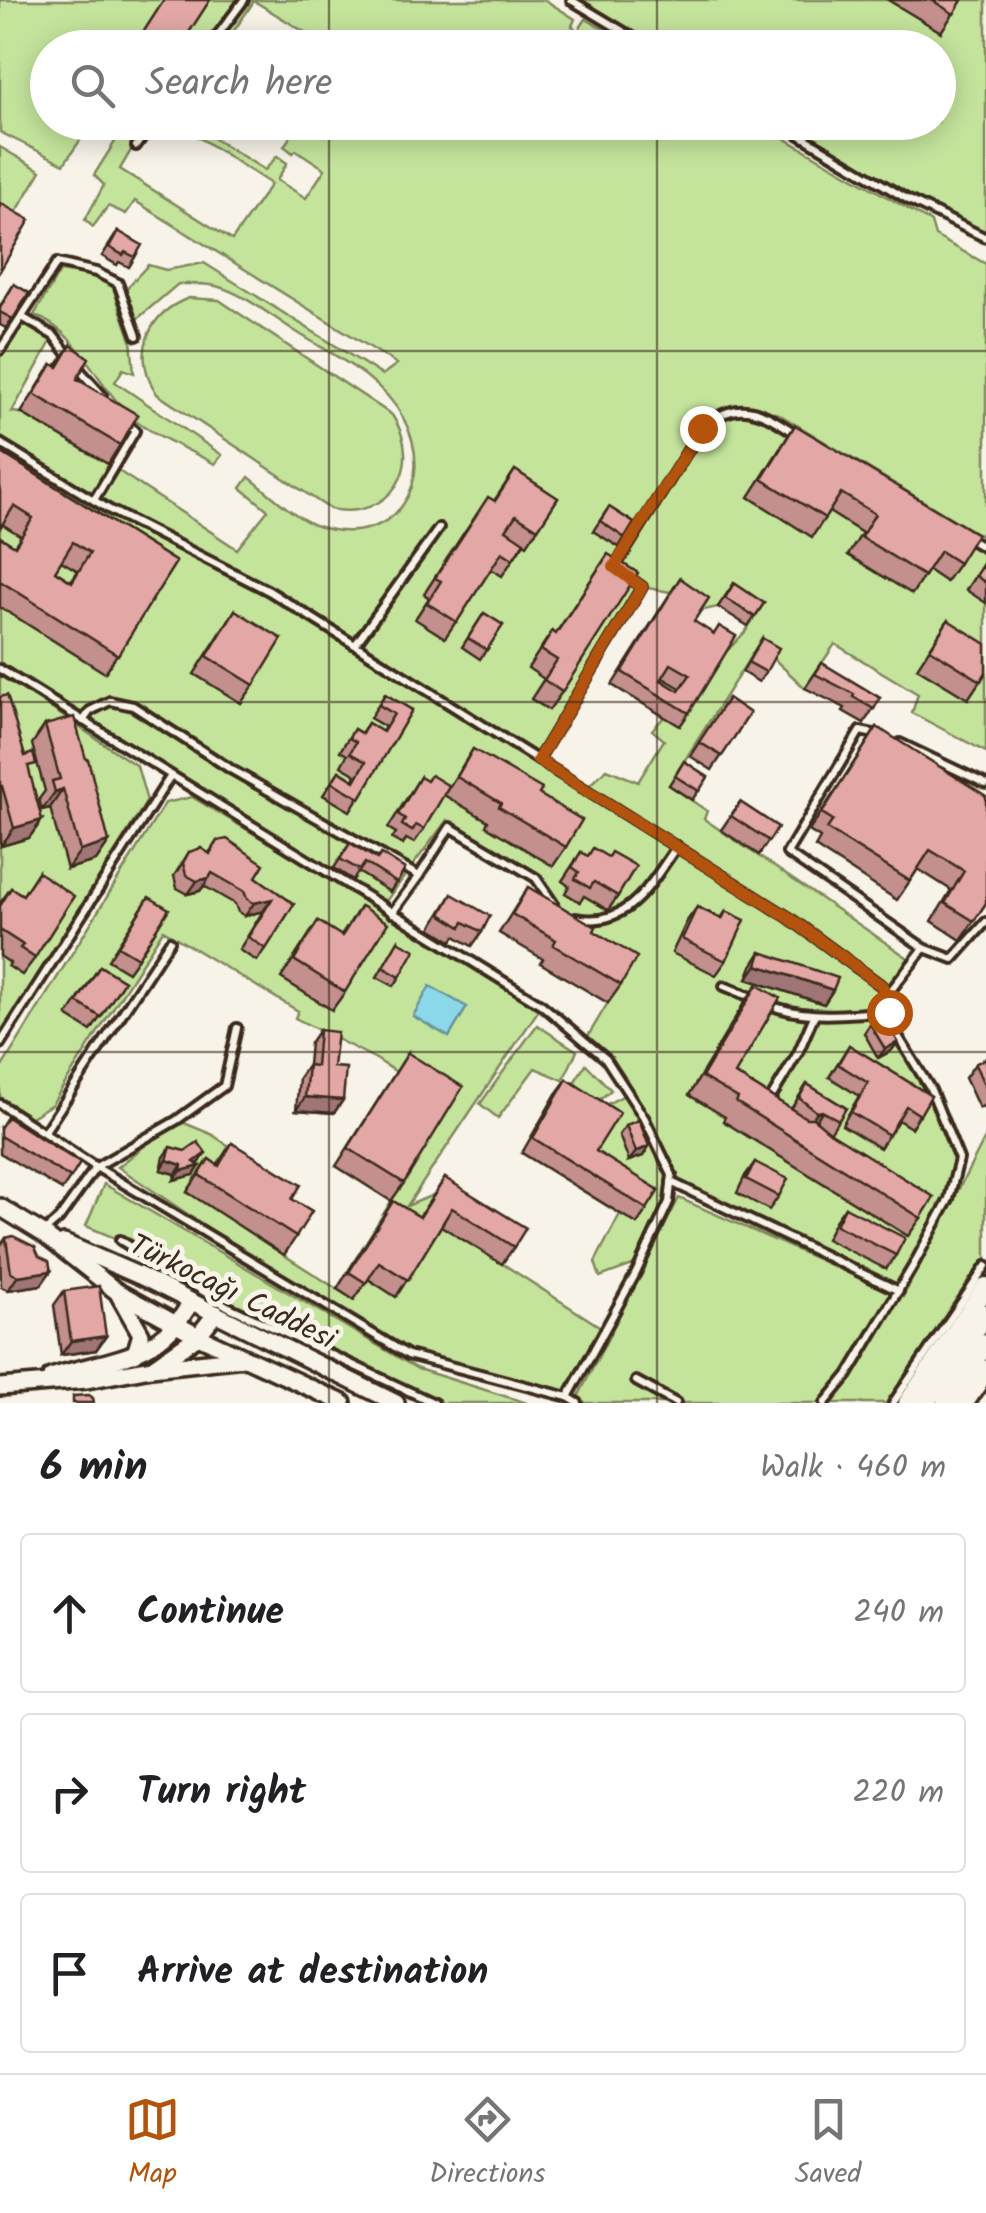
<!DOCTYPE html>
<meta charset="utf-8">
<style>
body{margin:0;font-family:Kalam,sans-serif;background:#f2f2f2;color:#202124}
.stop{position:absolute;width:30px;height:30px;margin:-22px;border:8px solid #b45309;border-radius:50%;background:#fff}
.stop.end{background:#b45309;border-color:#fff;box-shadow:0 2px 10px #0008}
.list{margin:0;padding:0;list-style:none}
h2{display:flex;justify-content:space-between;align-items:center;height:130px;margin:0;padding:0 40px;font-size:42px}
h2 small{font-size:32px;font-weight:400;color:#757577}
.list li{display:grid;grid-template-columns:65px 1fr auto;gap:30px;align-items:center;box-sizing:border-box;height:160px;margin:0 20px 20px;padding:0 20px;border:2px solid #e0e0e0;border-radius:10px}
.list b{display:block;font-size:38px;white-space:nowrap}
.list em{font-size:32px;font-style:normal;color:#757577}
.icon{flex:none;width:55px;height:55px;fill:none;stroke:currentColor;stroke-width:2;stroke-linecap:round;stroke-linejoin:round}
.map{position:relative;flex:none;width:986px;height:1403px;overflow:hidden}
.search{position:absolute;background:#fff;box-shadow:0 5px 25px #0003;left:30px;right:30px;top:30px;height:110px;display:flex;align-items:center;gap:25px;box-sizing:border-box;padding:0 35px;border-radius:55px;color:#757577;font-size:38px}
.sheet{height:670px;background:#fff}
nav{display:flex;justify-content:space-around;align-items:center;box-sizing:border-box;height:140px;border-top:2px solid #e0e0e0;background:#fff;font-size:28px;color:#757577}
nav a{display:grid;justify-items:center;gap:5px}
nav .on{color:#b45309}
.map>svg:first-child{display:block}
.green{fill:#c4e49c;stroke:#80875d;stroke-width:2.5;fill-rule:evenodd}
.water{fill:#8ad8e9;stroke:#6a9298;stroke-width:2.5}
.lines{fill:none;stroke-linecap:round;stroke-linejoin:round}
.lane-casing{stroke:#3b2a1e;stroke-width:14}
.secondary-casing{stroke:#3b2a1e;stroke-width:22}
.primary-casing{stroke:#3b2a1e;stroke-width:25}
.lane{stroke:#f7f3e8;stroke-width:6}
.secondary{stroke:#f7f3e8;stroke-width:15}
.primary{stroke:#f7f3e8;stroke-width:18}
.wall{fill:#c3908e;stroke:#3b2a1e;stroke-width:2.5;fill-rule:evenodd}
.shaded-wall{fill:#9f7674;stroke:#3b2a1e;stroke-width:2.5}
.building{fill:#e3a8a5;stroke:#3b2a1e;stroke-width:2.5;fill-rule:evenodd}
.route{stroke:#b45309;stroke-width:12}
.grid{fill:none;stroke:#3b2a1e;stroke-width:2.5;stroke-opacity:0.55}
.labels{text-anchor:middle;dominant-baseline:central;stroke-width:10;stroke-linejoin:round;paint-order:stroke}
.street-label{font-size:30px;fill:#3b2a1e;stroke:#f7f3e8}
</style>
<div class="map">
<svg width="986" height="1403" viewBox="0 0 986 1403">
<rect width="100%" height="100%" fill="#f7f3e8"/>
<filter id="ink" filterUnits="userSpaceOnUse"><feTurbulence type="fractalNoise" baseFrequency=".01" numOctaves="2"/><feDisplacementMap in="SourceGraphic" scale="20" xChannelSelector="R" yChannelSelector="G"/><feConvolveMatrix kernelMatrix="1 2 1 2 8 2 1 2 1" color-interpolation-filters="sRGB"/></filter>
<g filter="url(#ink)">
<g class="green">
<path d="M0,0H545L575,19L572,26L578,31L586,19L634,47H329L254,1L223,47L48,48V122L153,123L134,145L120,169L232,240L271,184L177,123H189L265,170L277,156L287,163L277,180L306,198L325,169L296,150L293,153L284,146L300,123L756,122L931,222L935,236L986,264V539L777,413L772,418L986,549V752L912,713L918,694L835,644L805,688L773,658L756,648L669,785L707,811L704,819L914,962L885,998L893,1028L931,1090L959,1159L949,1199L899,1291L672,1182L669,1202L641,1262L600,1277L595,1262L620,1214L522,1153L556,1094L588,1114L628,1093L606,1059L585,1041L624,976L552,902L536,878L447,820L386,901L354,889L0,668V350L22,317L54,336L12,412L21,413L111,466L237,549L268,510L241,488L249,477C267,491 296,519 317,526C393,551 440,483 402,416C380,376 332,355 295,331C271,316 245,294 216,286C205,283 190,284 178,284L136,320L125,290L148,265L166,270L204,263L382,375L397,364L135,201L126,214L108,206L93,227L85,220L104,185L94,175L118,137L92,123L64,164L0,132ZM642,587L670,592L700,611L718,607L728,593L757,612L746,631L652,730L664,740L638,782L607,769L585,789L538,759Z"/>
<path d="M571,0H986V238L907,199L778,123L938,122V48L651,47Z"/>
<path d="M0,147L41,171L8,226L0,221Z"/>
<path d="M60,271L88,275L112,285L131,340L134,373L123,369L115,382L222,455L215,464C190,450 152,435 132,417C95,384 82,334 34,315Z"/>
<path d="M189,298L219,300L392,415C426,466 390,521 330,509L157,394C132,355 146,314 189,298Z"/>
<path d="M0,674L137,766L147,801L0,1036Z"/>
<path d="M192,797L542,1005L407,1206L433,1195L503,1264L605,1330L568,1397L408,1355L337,1315L118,1167L177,1120L211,1134L229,1146L207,1183L196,1177L187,1193L300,1229L284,1255L337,1289L450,1106L376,1059L295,1018L298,1011L163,930L52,1104L31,1117L0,1097V1070L165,803Z"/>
<path d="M537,1025L577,1051L563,1080L535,1068L498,1118L480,1104Z"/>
<path d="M586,1064L611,1090L597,1102L580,1096L575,1081Z"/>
<path d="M986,1136V1266L893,1403H575L679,1198L903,1297Z"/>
<path d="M104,1184L418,1369L527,1403H434L227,1306L120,1240L86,1226Z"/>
</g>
<path class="water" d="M430,986L467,1007L449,1037L413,1016Z"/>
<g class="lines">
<g class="lane-casing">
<g id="lane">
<path d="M571,0L651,48"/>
<path d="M208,48L244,0"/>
<path d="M778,122L907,199L986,238"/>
<path d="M136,146L153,122"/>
<path d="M22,317L54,336L70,357"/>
<path d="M0,350L57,263L96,272L118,283L137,336"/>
<path d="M77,367L102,395"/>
<path d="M0,443L110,510L269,591L788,917L882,986L893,1028L931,1090L959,1159L949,1199L913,1266L848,1375L825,1403"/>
<path d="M94,500L135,431L127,423"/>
<path d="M967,538L986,549"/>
<path d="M615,567L702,428C738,396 762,411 798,435"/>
<path d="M355,645L439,528"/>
<path d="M0,669L542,1005L606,1059L645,1119L672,1175L669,1202L636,1273L568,1397"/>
<path d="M83,721L90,711L110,701L133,706L232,770L419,876L392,913"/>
<path d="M879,735L860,731L787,853L924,948"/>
<path d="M900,743L986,784"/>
<path d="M538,760L642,587L628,577"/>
<path d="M419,876L450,827L536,878L553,903"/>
<path d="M576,918C628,929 651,883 677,846"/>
<path d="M724,986L756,999"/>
<path d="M885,998L924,948L953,959L986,922"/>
<path d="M767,1004C809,1021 846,1013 889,1012"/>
<path d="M0,1044L170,777"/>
<path d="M768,1103L798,1053L814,1016"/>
<path d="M0,1104L96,1167L408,1355L568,1397L578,1403"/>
<path d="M45,1131L170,941"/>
<path d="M671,1182L899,1291"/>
<path d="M45,1231L59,1219L96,1167L177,1120L224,1086L237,1028"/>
<path d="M120,1240L227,1306L434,1403"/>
<path d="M636,1381L676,1403"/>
<path d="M893,1403L986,1266"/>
</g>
</g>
<g class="secondary-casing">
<g id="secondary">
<path d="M0,1207L42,1233L116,1291L198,1336L343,1403"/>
<path d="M64,1243L140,1276L396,1403"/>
<path d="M119,1295L141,1334L135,1354"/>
<path d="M155,1366L198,1336L216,1313"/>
<path d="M51,1377C110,1358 158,1361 191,1302"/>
<path d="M0,1387L87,1380L151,1368L244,1358"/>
</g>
</g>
<g class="primary-casing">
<g id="primary">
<path d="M908,1403L986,1287"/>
<path d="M925,1403L986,1314"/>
<path d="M946,1403L986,1343"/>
<path d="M964,1403L986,1370"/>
</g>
</g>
<use href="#lane" class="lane"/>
<use href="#secondary" class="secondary"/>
<use href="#primary" class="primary"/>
</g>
<g class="wall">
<path d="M888,0H962L941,32Z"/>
<path d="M116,122H129L125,128Z"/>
<path d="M118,231L135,257L129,267L119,262L117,265L102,256Z"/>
<path d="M14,284L29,293L6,328L0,325V306Z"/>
<path d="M71,345L77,379L120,445L108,464L21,413L52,364L56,366Z"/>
<path d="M795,425L959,563L946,582L928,570L912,594L848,555L862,533L829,512L812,537L749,497Z"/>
<path d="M0,452L176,562L105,673L0,607V537L14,546L21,536L2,524ZM61,561L78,571L71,581L55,571Z"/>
<path d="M515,470L558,498L527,545L524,543L502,576L491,569L445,638L415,619L429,598L424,594L463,534L494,501Z"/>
<path d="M609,507L634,523L619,547L593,531Z"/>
<path d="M608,554L562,692L549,710L531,699L544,679L528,668L552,631L556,633Z"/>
<path d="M986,559V603L966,590Z"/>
<path d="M680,578L694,621L689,713L680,726L612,685ZM663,678L680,688L678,691L661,680Z"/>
<path d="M734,583L764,603L748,626L718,607Z"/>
<path d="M235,610L254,685L241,703L194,674Z"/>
<path d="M484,613L503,625L480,659L462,647Z"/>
<path d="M948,620L986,672L968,699L917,668Z"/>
<path d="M762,638L766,672L759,682L742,672Z"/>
<path d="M822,663L880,698L864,723L843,711L845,708L805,688Z"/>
<path d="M385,694L412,710L350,811L323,795L339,771L354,780L356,775L341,766L347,755L340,751L354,729L361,733L368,723L382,732L385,727L370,718Z"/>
<path d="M0,697L29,773L42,820L29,838L1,846Z"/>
<path d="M728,698L750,713L712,770L690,756Z"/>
<path d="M45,725L109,842L96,861L67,869L50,808L42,810L39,799L45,791L32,744Z"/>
<path d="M877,727L986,903L961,940L932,921L951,890L918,869L897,900L815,847L820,838L809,831Z"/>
<path d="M473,749L539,794L566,847L553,866L486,826L488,821L444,795Z"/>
<path d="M684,761L708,777L692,800L669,785Z"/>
<path d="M420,777L424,829L414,843L406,839L403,845L392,839L396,833L388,828Z"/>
<path d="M740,802L778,827L759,855L721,830Z"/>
<path d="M217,841L256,877L294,904L257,961L239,950L263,911L245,916L238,912L235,904L204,886L200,891L188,894L177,888L174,876L189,852L209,853Z"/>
<path d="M350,843L377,859L405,869L390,892L358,872L353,880L334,868Z"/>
<path d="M581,852L618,896L608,910L584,896L580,902L565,893L569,886L562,881Z"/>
<path d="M38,872L35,958L22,975L8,966L10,963L0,956V903L11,888L23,895Z"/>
<path d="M528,887L594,931L621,985L608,1003L540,963L543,959L499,933Z"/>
<path d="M452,894L482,932L472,946L455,936L452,941L431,928Z"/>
<path d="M149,897L138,958L128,972L108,960Z"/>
<path d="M361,906L345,992L332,1010L281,978L318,921L341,936Z"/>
<path d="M697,907L721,918L726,911V961L716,975L672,953L687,921Z"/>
<path d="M398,941L400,977L394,986L377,977Z"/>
<path d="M761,952L833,990L824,1004L747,979L752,966Z"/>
<path d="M100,966L124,981L91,1031L67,1016Z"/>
<path d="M757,985L735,1074L791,1109L807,1084L846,1108L830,1133L921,1218L908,1236L723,1121L725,1117L689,1095L744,1003Z"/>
<path d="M870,1024L898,1042L891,1051L878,1058L864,1033Z"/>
<path d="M319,1030L343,1100L334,1113L296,1110L299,1078L308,1065L310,1043Z"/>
<path d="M849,1045L931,1096L911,1128L898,1120L880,1148L842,1125L859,1096L829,1077Z"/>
<path d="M408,1053L404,1183L391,1201L336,1166Z"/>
<path d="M986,1058V1105L979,1108L965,1078L975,1064Z"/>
<path d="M567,1079L596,1151L647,1209L637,1224L522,1153L556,1094Z"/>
<path d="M626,1125L649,1146L643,1156L629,1161L619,1135Z"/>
<path d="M0,1127L80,1163L62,1190L0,1153Z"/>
<path d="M232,1143L292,1199L296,1237L284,1255L187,1192L209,1159L217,1165Z"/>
<path d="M171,1147L200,1162L197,1164L200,1166L194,1175L174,1180L176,1174L161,1170L164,1157Z"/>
<path d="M755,1162L779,1196L769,1210L737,1193L745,1176Z"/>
<path d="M445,1178L514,1247L502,1264L441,1226L396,1297L368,1279L354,1300L337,1289L393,1201L419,1217Z"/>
<path d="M845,1207L896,1255L886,1269L826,1239L835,1221Z"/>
<path d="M6,1238L41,1285L8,1290L1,1287L0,1246Z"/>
<path d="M64,1291L106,1336L96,1350L61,1355L54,1305Z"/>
</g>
<g class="shaded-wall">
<path d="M63,789L50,808L42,810L55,792Z"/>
<path d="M42,820L29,838L1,846L14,828Z"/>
<path d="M109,842L96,861L67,869L80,851Z"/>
<path d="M209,878L200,891L188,894L197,881Z"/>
<path d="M272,899L263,911L245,916L254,903Z"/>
<path d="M757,965L833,990L824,1004L747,979Z"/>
<path d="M898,1042L891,1051L878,1058L885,1049Z"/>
<path d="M305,1097L343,1100L334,1113L296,1110Z"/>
<path d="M822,1111L810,1130H804L817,1112Z"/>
<path d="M649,1146L643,1156L629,1161L636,1152Z"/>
<path d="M206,1153L200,1162L192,1168L200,1166L194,1175L174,1180L181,1171Z"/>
<path d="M167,1160L182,1165L176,1174L161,1170Z"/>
<path d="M51,1271L41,1285L8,1290L18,1276Z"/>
<path d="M106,1336L96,1350L61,1355L71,1341Z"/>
</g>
<g class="building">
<path d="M164,0H210L179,48H133Z"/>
<path d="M932,0H962L954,14Z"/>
<path d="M0,203L30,220L0,271Z"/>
<path d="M118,231L142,245L135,257L125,252L123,255L109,247Z"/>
<path d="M14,284L29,293L13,319L0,312V308Z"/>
<path d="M71,345L89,358L77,379L138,415L120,445L34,394L52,364L58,367Z"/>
<path d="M795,425L977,534L959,563L940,551L924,576L861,537L875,514L841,493L825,518L762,479Z"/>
<path d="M0,452L176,562L118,655L0,581V537L15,546L33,518L14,506L0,528ZM73,542L90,553L72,582L55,571Z"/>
<path d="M515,470L558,498L538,529L516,515L506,530L524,542L513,559L502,552L457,622L427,603L441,581L435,578L488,497L495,501Z"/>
<path d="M609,507L634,523L625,538L600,521Z"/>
<path d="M608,554L638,573L562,692L544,680L557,660L541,650L552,631L556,634Z"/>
<path d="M986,560V583L976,576Z"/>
<path d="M680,578L709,598L694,621L714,634L719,626L736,636L689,713L622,672ZM671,664L690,675L679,691L661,680Z"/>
<path d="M734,583L764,603L755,617L725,598Z"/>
<path d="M235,610L282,639L254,685L207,656Z"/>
<path d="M484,613L503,625L487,650L468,638Z"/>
<path d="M948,620L986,644V672L981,681L930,649Z"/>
<path d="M762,638L779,648L766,672L748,662Z"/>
<path d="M822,663L880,698L874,709L853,697L854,694L815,674Z"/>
<path d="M385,694L412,710L360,798L332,782L339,771L355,781L366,762L350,753L356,742L349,738L354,729L362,734L368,723L383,732L394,714L379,705Z"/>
<path d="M7,695L25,756L33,753L36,764L28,766L42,820L14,828L2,786H0V697Z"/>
<path d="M728,698L750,713L722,756L699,742Z"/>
<path d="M74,717L86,759H88L109,842L80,851L63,789L55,792L52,781L60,779L45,725Z"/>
<path d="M877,727L986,796V903L974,921L945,903L964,871L930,850L910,881L827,829L833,820L822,813Z"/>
<path d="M473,749L542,789L539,794L582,820L566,847L499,807L501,803L457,777Z"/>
<path d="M684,761L708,777L699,791L675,776Z"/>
<path d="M431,775L449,786L424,829L416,825L412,831L402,825L405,819L398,814L420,777L427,781Z"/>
<path d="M740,802L778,827L769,841L731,816Z"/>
<path d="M227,839L264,864L256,877L294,904L266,949L248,937L272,899L254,903L247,899L244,891L212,873L209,878L197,881L186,875L183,863L189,852L201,848L210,854L217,841Z"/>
<path d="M350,843L377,859L381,854L405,869L397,883L365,863L360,870L340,859Z"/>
<path d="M593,848L608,857L611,852L636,866L618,896L594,882L590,888L575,879L579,872L572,867L581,852L588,856Z"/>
<path d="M38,872L74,896L35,958L20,948L23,945L0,930V906L11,888L23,895Z"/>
<path d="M528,887L596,927L594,931L637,957L621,985L553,945L556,940L512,914Z"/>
<path d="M452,894L490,916L482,932L464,922L461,927L441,914Z"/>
<path d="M149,897L169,909L138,958L118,946Z"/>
<path d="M361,906L388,923L345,992L294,960L318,921L342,936Z"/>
<path d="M697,907L722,919L726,911L745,920L726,961L682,939Z"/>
<path d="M398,941L415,950L400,977L383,967Z"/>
<path d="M761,952L838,978L833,990L757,965Z"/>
<path d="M100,966L124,981L101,1017L77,1002Z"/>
<path d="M757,985L780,998L735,1074L806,1118H813L831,1133L934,1197L921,1218L736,1102L738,1098L702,1077Z"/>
<path d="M883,1016L898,1042L885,1049L870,1024Z"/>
<path d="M319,1030L337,1032L333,1067L346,1068L343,1100L305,1097L308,1065L316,1066Z"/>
<path d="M849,1045L931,1096L920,1115L906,1106L889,1135L851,1112L868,1083L838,1064Z"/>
<path d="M408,1053L463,1087L404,1183L348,1148Z"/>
<path d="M986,1058V1089L975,1064Z"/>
<path d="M567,1079L620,1113L596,1151L659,1190L647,1209L533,1138Z"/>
<path d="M807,1084L846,1108L839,1120L822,1111L817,1112L799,1098Z"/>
<path d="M7,1117L80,1163L71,1178L0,1136V1128Z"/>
<path d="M639,1120L649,1146L636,1152L626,1125Z"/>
<path d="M198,1142L206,1153L194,1162L200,1166L181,1171L182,1165L167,1160L171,1147L185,1151Z"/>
<path d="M232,1143L301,1185L292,1199L312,1211L296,1237L199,1175L209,1159L219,1166Z"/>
<path d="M755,1162L788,1179L779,1196L746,1179Z"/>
<path d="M445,1178L526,1228L514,1247L452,1208L408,1280L379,1262L366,1283L349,1272L393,1201L420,1217Z"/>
<path d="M845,1207L905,1238L896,1255L836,1225Z"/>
<path d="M13,1236L35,1247L39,1256L49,1261L51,1271L18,1276L11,1273L6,1238Z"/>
<path d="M99,1286L106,1336L71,1341L64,1291Z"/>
<path d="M89,1395L93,1398L94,1403H73V1396Z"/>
</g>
</g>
<g class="lines" filter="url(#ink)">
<path class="route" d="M702,428L614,567L642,587L538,760L788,917L882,986L889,1012"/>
</g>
<path class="grid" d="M329,0V48M657,0V48M329,122V1403M657,122V1403M0,351H986M0,702H986M0,1052H986"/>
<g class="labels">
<g class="street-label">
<text transform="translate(232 1293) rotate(26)">Türkocağı Caddesi</text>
</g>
</g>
</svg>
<div class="stop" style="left:889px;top:1012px"></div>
<div class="stop end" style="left:702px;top:428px"></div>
<div class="search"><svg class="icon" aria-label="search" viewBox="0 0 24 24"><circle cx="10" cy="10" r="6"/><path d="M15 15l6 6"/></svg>Search here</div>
</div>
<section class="sheet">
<h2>6 min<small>Walk · 460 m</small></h2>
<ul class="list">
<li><svg class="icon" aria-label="ahead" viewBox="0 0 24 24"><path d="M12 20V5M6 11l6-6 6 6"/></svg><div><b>Continue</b></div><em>240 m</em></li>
<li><svg class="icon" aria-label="right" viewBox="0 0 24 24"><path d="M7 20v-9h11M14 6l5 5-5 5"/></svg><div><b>Turn right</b></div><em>220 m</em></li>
<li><svg class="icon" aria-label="arrive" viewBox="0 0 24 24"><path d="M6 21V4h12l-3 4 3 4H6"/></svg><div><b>Arrive at destination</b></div></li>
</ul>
</section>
<nav>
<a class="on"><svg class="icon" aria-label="map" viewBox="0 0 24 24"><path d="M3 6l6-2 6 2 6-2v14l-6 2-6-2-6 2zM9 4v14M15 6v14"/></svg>Map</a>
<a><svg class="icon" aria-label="directions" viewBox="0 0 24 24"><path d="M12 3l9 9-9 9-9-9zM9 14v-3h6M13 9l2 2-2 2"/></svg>Directions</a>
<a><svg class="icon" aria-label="saved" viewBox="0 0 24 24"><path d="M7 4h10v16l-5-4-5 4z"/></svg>Saved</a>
</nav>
